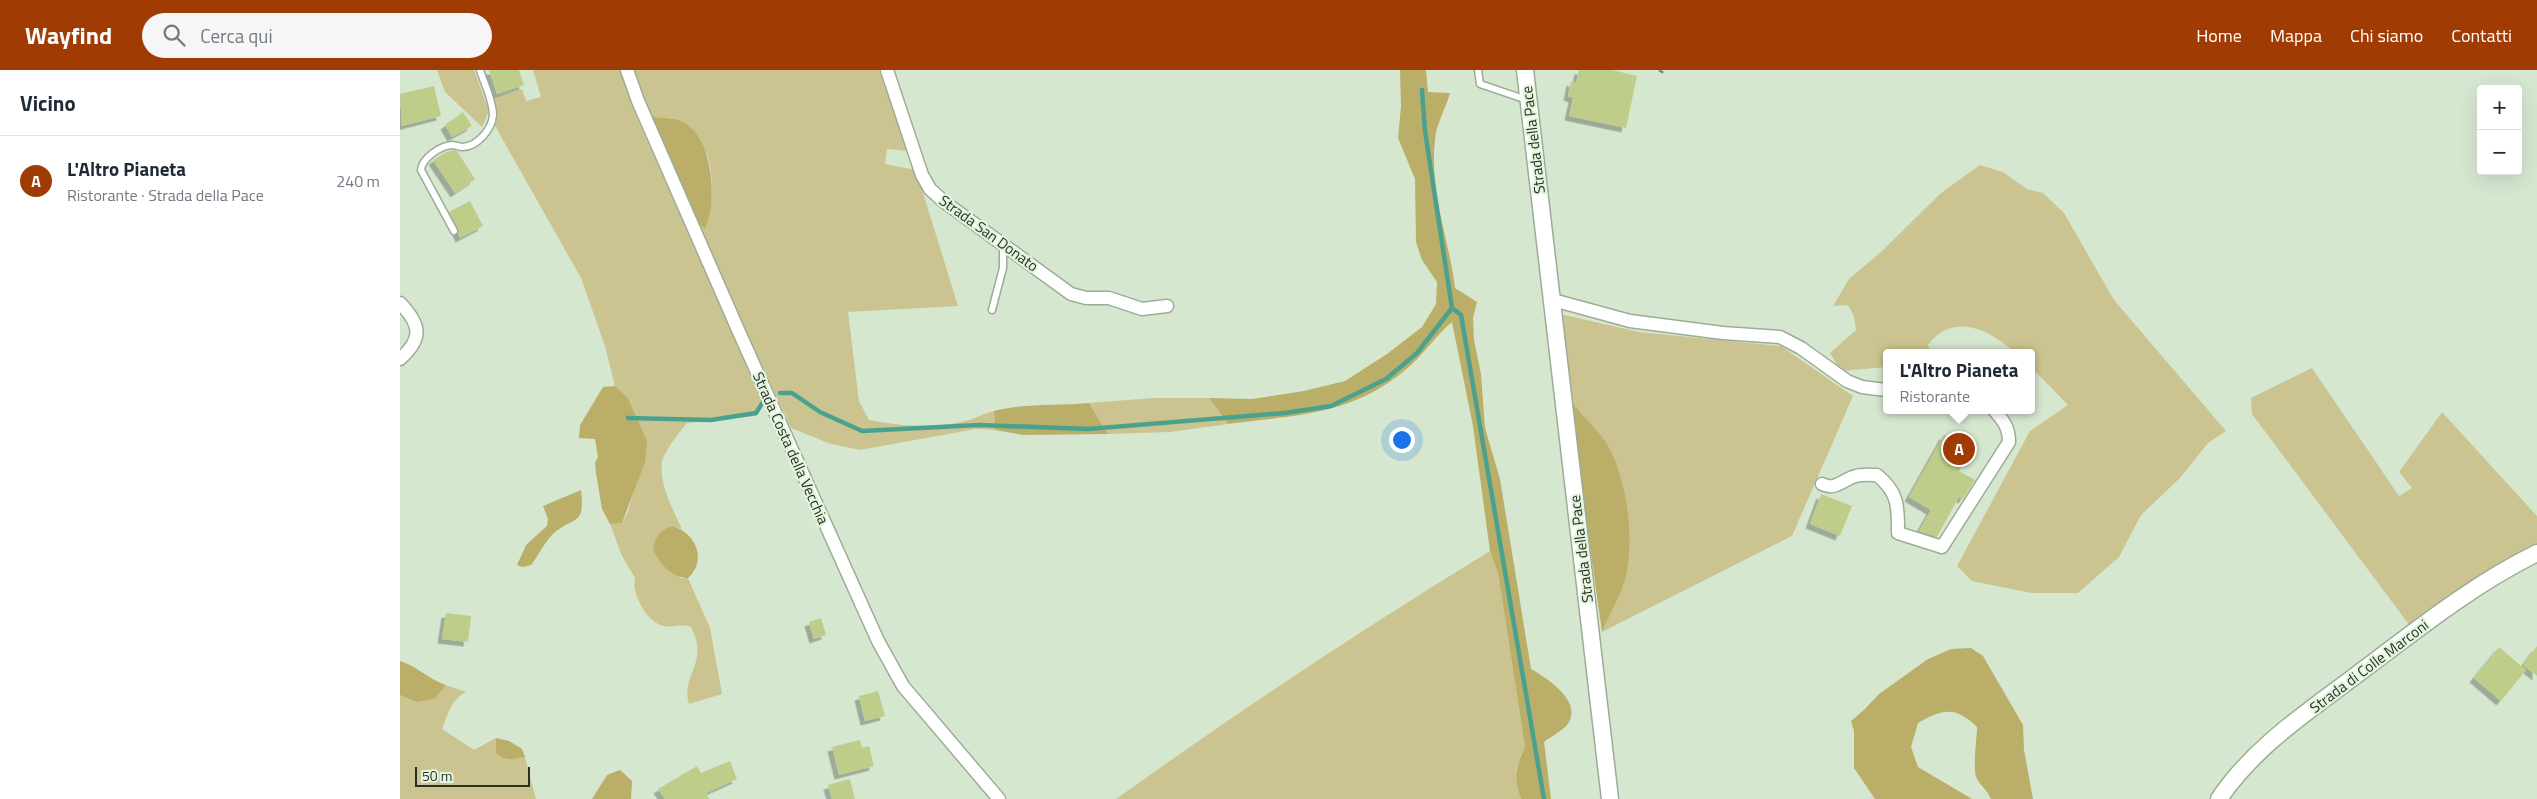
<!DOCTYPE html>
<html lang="it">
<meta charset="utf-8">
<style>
body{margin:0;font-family:"Titillium Web",sans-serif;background:#f6f6f7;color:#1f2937}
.controls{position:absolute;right:15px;top:15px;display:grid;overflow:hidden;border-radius:5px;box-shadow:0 5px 20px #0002}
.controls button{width:45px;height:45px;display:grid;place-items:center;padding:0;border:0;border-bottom:1px solid #e0e1e3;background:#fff;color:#1f2937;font:25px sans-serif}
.scale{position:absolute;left:15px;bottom:12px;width:115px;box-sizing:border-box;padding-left:5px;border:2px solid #282f26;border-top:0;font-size:14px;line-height:18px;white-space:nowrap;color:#282f26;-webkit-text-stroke:4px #e3f5dd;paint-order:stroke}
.you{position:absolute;left:1001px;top:369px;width:18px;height:18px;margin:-12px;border:4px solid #fff;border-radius:50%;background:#1a73e8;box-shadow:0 0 0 8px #1a73e833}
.badge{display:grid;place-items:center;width:32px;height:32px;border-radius:50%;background:#a03c03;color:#fff;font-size:16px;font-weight:700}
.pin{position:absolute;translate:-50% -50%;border:2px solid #fff;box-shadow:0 1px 5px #0006}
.popup{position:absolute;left:1483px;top:279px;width:152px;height:65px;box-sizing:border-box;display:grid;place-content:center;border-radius:5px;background:#fff;filter:drop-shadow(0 1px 4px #0005);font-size:16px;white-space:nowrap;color:#747a83}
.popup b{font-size:19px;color:#1f2937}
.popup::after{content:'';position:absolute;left:50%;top:100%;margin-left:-10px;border:10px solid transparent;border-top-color:#fff}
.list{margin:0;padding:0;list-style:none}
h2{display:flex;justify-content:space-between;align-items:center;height:65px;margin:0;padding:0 20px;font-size:21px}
h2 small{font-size:16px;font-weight:400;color:#747a83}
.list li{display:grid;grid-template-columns:32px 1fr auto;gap:15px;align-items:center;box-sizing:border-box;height:90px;padding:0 20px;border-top:1px solid #e0e1e3}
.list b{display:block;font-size:19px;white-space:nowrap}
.list p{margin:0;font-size:16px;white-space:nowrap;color:#747a83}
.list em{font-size:16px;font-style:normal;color:#747a83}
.icon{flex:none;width:28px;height:28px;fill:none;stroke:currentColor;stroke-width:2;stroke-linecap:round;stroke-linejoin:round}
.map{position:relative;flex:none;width:2137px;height:729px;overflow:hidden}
header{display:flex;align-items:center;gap:30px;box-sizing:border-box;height:70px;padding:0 25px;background:#a03c03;color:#fff}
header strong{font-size:24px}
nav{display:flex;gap:28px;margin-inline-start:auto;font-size:18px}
.search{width:350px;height:45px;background:#f6f6f7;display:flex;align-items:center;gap:12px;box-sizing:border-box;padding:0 18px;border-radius:28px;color:#747a83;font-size:19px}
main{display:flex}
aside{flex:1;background:#fff}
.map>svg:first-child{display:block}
.green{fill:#ccc490}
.forest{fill:#baae69}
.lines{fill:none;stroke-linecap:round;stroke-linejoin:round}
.stream{stroke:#4aa28e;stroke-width:4.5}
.building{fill:#bece8a;filter:url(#shadow)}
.service-casing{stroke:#9cac97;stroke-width:9}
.minor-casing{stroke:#9cac97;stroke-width:15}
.tertiary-casing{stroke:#9cac97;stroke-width:19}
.path{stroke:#7c8878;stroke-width:2.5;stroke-dasharray:5 2.5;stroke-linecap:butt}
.service{stroke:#fff;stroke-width:6}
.minor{stroke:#fff;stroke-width:12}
.tertiary{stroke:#fff;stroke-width:16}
.labels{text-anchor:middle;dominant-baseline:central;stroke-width:4.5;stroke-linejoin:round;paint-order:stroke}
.street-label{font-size:15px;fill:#282f26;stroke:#e3f5dd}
</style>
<header>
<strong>Wayfind</strong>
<div class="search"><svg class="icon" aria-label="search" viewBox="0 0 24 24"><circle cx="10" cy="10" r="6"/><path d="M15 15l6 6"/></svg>Cerca qui</div>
<nav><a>Home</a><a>Mappa</a><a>Chi siamo</a><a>Contatti</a></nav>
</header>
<main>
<aside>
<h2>Vicino<small></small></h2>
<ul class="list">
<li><span class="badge">A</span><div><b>L'Altro Pianeta</b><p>Ristorante · Strada della Pace</p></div><em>240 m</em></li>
</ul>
</aside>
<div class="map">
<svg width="2137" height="729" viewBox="0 0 2137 729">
<defs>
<filter id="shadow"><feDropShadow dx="-4.5" dy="4.5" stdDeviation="0" flood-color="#0004"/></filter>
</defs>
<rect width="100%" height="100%" fill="#d6e7d0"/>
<g class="green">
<path d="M37,0H74L89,41L82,57L45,22Z"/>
<path d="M133,0H220L237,48L364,334L356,346L287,353C280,361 264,382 262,392C259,414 273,440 282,459L272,456L280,508H288L310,558L322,624L289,634C280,604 310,594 291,557C279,553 273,558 264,556C247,553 231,523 235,508L222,486L210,454L222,453L228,442L247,371L228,328L215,316L205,276L181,208L95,56L92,28L122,19L126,31L141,27Z"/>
<path d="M232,0H479L508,81L487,79L485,94L516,100L558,236L448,242L459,331L469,350C500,356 534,359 565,351C575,349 584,343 594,341L595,360L576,359L460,380L431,374L391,358L296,152L305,159C313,143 315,96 305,81C297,69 282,58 271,48L252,47Z"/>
<path d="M1580,95L1603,102L1627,119L1643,123L1664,143L1714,230L1826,361L1808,373L1780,408L1741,445L1719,487L1678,523H1631L1572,511L1557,496L1630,361L1668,335L1632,298V283H1615C1591,260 1553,241 1528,275L1531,283H1486V297L1441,301L1430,283L1456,260L1454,246L1448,235L1433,236L1449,209L1482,181L1541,123Z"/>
<path d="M1160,244L1239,262L1381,276L1453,326L1392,466L1202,562L1213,536L1195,358L1181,346L1169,329Z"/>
<path d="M1912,298L1999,426L2012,418L1999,402L2042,342L2137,446V477L2010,556L1852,344L1851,328Z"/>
<path d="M752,328H809L828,354L771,362L708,364L689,333Z"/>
<path d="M1090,481L1098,503L1125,677C1114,699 1113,706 1121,729H716C838,642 962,559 1090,481Z"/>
<path d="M46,615L66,622C51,630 48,644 42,659L74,680L96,668V683C105,692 113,689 125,687L136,729H0V625L16,632L35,629Z"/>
</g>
<g class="forest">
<path d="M1000,0H1026L1028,22L1050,23C1046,38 1036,54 1035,70C1029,120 1049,169 1055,218L1077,232L1073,248L1074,270L1081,304L1085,358L1100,409L1131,599C1147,608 1181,630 1169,652C1165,660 1151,666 1144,672L1151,729H1121C1113,706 1115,699 1125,677L1098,503L1090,481L1073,356L1052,252C1035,266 1022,287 1004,301C950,346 894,345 828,354L809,328L852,329L904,321L945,311L987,284L1022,257L1036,234L1037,212L1022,190L1016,172L1015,109L998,68L1001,36Z"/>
<path d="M252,47C264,48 276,47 286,54C313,70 318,134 305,159L296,152Z"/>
<path d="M215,316L228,328L247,371L245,392L222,453L210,454L202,439L196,403L195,393L198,387L195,369L179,368L180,355L203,317Z"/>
<path d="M1169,329C1183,348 1204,363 1213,386C1228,421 1234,469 1226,506C1221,525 1209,545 1202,562Z"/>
<path d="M689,333L708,364L623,365L595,360L594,341C625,333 657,336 689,333Z"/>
<path d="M181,420C185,456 176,445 154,463C145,471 139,485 131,495L122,497L117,495L126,475L147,456L148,449L143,436Z"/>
<path d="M272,456C295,462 308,490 288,508C271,508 261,494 253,480C255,467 259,461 272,456Z"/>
<path d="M1571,578L1583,586L1623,655L1624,680L1633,729H1591C1588,721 1581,716 1577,709C1572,700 1577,669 1577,657C1555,636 1543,639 1518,653L1511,677L1518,697L1572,729H1475L1454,698V661L1451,651L1465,639L1479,624L1528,589L1551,579Z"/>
<path d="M0,591C17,596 28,609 46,615L35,629L16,632L0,625Z"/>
<path d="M96,668L109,671L122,679L125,687C113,689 105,692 96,683Z"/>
<path d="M220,700L232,711L231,729H192L207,705Z"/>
</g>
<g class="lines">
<g class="stream">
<path d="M1052,238L1061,245L1144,729"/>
<path d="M380,323H392L420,342L462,361L579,355L688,359L885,343L931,336L986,309L1017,283L1052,238L1025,61L1022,20"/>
<path d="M228,348L311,350L356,343L363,332"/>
</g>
</g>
<g class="building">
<path d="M89,0H119L124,15L97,24Z"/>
<path d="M1179,0H1212L1237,6L1226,58L1169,46L1173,28L1168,26L1171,11L1176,13Z"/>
<path d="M34,16L41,46L2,56L0,24Z"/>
<path d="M63,42L72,56L52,67L45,55Z"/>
<path d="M54,80L57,81L75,109L55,123L33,90L46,82Z"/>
<path d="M70,131L83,156L60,168L49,142Z"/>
<path d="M1544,365L1572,377L1559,401L1575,410L1563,429L1559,427L1537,467L1519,461L1531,440L1509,427Z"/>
<path d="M1421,424L1452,436L1440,466L1410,454Z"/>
<path d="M46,543L71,546L68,572L42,569Z"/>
<path d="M421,548L426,565L414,569L409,552Z"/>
<path d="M2137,576V606L2123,595Z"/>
<path d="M2099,577L2126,600L2101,631L2074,608Z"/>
<path d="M478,621L485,646L465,651L459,626Z"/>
<path d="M460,670L462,678L469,676L474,696L439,705L432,677Z"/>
<path d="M330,691L337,709L306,723L309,729H265L258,719L297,696L301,703Z"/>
<path d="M450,709L455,729H432L428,715Z"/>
</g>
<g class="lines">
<g class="service-casing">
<g id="service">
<path d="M1078,0L1080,14L1127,30"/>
<path d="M54,161L21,100C22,88 40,76 52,75C56,75 59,77 63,77C78,76 92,59 93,45C93,31 84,13 80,0"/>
<path d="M592,240L603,198V175"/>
</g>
</g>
<g class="minor-casing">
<g id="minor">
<path d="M227,0L238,31L339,262L478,571L503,616L599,729"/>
<path d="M487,0L522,105L530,119L543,131L671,224L686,228H709L742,239L767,236"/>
<path d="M1153,230L1230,251L1323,263L1380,267L1401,278L1447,311L1462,317L1486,320"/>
<path d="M0,233C20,254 24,268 0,289"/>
<path d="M1422,414C1436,421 1443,409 1456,406C1462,404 1471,405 1477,405C1499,423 1498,437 1498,463L1542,477L1609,372C1609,357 1603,350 1594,340"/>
</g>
</g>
<g class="tertiary-casing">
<g id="tertiary">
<path d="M1125,0L1210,729"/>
<path d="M1819,729C1855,675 1912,639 1963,600C2019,558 2074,514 2137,483"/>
</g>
</g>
<path class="path" d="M1259,0L1265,4"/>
<use href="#service" class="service"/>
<use href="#minor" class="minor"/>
<use href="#tertiary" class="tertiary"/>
</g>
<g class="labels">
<g class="street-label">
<text transform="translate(1133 70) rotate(-97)">Strada della Pace</text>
<text transform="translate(589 163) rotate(36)">Strada San Donato</text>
<text transform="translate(391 378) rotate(66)">Strada Costa della Vecchia</text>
<text transform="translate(1181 479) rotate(-97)">Strada della Pace</text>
<text transform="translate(1969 596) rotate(-37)">Strada di Colle Marconi</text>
</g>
</g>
</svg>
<div class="controls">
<button>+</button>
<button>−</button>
</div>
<div class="scale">50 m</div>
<div class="you"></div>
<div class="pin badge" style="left:1559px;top:379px">A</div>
<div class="popup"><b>L'Altro Pianeta</b>Ristorante</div>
</div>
</main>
